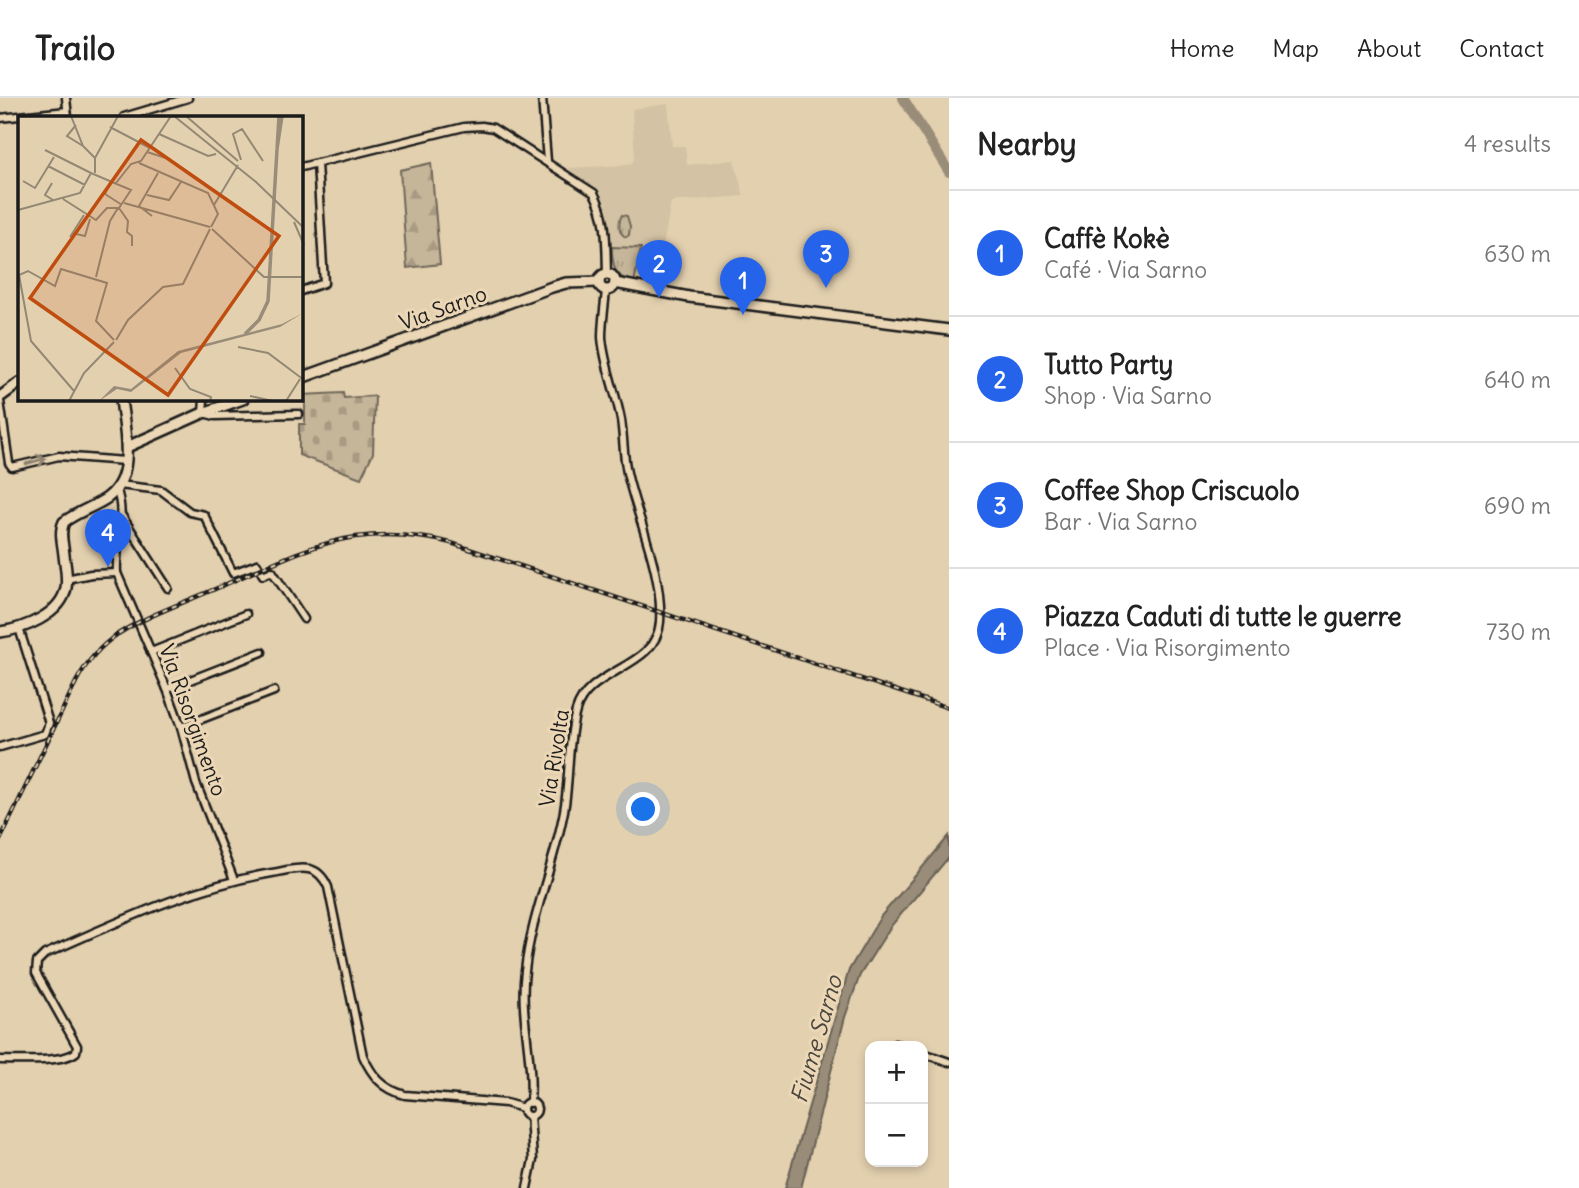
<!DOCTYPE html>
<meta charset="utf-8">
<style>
body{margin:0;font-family:Delius,sans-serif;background:#f2f2f2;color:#222}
.controls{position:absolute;right:21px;bottom:21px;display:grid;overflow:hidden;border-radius:14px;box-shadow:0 4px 10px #0003}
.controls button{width:63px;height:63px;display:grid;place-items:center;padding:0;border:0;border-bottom:2px solid #e0e0e0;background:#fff;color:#222;font:35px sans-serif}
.you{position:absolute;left:644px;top:712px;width:24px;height:24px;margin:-18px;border:5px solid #fff;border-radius:50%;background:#1a73e8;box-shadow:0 0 0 10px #1a73e833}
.badge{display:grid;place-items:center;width:46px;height:46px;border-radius:50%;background:#2563eb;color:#fff;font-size:23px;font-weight:700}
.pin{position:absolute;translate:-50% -58px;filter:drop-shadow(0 2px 4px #0008)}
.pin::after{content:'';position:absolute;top:37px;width:24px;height:21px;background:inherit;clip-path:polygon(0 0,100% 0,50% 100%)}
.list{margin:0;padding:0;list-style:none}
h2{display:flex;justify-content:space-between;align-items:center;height:91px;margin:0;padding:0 28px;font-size:30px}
h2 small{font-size:23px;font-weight:400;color:#767676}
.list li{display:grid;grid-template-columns:46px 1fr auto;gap:21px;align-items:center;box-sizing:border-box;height:126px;padding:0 28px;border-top:2px solid #e0e0e0}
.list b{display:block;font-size:26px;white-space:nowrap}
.list p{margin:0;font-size:23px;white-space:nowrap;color:#767676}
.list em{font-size:23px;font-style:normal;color:#767676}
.map{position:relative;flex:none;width:949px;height:1090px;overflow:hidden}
header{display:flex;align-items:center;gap:42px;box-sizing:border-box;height:98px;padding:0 35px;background:#fff;border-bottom:2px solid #e0e0e0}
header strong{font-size:33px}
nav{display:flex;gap:38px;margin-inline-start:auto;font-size:24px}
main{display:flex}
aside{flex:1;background:#fff}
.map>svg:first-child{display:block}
.built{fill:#d3c2a3}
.grass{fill:url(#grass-tufts);stroke:#70685a;stroke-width:2}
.forest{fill:url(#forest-firs);stroke:#70685a;stroke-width:2}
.cemetery{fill:url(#cemetery-stones);stroke:#70685a;stroke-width:2}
.water{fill:#998d79;stroke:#676054;stroke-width:2}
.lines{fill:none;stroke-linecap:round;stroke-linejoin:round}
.river{stroke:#998d79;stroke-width:10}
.minor-casing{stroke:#1c1c1c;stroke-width:11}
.secondary-casing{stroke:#1c1c1c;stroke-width:14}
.minor{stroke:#ebd7b5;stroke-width:6}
.secondary{stroke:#ebd7b5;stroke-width:9}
.rail-casing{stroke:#1c1c1c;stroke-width:4.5}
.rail{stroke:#ebd7b5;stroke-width:2;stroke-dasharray:5;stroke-linecap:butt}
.oneway{stroke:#8e8370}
.labels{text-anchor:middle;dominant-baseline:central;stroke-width:6;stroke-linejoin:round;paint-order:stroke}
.street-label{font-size:21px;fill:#1c1c1c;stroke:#ebd7b5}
.water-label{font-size:23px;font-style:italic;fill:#48443d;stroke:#ebd7b5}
.inset-river{fill:none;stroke:#998d79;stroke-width:3.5}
.inset-road{fill:none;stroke:#938874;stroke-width:2}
.view{fill:#bf4d0f;fill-opacity:0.15;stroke:#bf4d0f;stroke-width:3.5}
.inset-edge{fill:none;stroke:#1c1c1c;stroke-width:3.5}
</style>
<header>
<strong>Trailo</strong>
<nav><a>Home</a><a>Map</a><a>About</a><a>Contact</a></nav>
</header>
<main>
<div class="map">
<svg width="949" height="1090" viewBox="0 0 949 1090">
<defs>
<pattern id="grass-tufts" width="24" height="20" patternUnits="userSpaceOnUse" patternTransform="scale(1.75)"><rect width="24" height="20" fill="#c5b599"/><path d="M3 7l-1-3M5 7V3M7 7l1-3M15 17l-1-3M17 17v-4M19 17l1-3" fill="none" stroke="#a99b83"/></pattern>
<pattern id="forest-firs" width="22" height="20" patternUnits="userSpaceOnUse" patternTransform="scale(1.75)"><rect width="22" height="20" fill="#c5b599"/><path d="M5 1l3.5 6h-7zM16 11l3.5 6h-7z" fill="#a99b83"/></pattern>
<pattern id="cemetery-stones" width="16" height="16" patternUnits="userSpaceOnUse" patternTransform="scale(1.75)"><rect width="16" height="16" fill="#c5b599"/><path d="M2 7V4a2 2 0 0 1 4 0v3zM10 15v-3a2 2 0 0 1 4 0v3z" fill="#a99b83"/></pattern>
</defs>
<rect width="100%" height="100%" fill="#e3d0af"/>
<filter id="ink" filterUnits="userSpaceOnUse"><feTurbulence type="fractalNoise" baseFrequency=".0143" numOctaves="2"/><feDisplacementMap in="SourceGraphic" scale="14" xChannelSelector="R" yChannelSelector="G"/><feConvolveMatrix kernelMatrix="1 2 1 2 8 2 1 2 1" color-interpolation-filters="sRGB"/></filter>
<g filter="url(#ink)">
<path class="built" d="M668,6L672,48H685L687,67L734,62L744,98L671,104L663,149L612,148L610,129L600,94L567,70L627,67L633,64L635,59L632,11Z"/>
<g class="grass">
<path d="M622,117L627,118L630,128L629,137L626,139C618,135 618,124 622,117Z"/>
<path d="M612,149L641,150L634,185C615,180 612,168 612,149Z"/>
</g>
<path class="forest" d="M431,65L440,166L407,170L400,72Z"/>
<path class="cemetery" d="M343,295L344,300L375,298L373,355L361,380L299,357V326H305V304L299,303L301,297Z"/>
<path class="water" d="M949,738V759L891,828L860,877L845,919L801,1090H785L849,872L881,818Z"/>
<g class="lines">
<path class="river" d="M903,0L949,74"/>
<g class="minor-casing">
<g id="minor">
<path d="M66,0L68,19"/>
<path d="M542,0L547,63"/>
<path d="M124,19L188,0"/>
<path d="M0,20L67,13"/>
<path d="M301,69L464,29L482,28L493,30L594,95C608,121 606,147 607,176"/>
<path d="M301,193L324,185L317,65"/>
<path d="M204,301L203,315L215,318L299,316"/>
<path d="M0,303L9,365L12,369L59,358L125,363"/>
<path d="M119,387L161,392L190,414L204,417L233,475L257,466L263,477L272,473L304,521"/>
<path d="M116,390C127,417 115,447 117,475L167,591L181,629L196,685L234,782"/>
<path d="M122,418L168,490"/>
<path d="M66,481L91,476L117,475"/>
<path d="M151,554L246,516"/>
<path d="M167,591L262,554"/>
<path d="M181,629L274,593"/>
<path d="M0,649L45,636L49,625L19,530"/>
<path d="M895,946L902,948"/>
<path d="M923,955L949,964"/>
<path d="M0,962C18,962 63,965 76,954L77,948L36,875L37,864L45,856C118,824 193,788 272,775C284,773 297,769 309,771C319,773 324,780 328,789L363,958C372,978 383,991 405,997L506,1005L523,1010"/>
<circle cx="530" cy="1011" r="7"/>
<path d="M530,1005C534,961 519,917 525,873C531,818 554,767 564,713C570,680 567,645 576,613C588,570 657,571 660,524C663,477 639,424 628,379C623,361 624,341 621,322C616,294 604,267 602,239C602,223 605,207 606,191"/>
<path d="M527,1090L533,1062L530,1018"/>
</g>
</g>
<g class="secondary-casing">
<g id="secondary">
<circle cx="607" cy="184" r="8"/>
<path d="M615,185L689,199L949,232"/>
<path d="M301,280L552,189L566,185L599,184"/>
<path d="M0,299L19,285"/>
<path d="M127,349L203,315L243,301"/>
<path d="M0,534C23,531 61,517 66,490C68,480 65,467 64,457C63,446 59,434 64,424C77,414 94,409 107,400C137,378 124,331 121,301"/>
</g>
</g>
<use href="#minor" class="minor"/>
<use href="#secondary" class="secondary"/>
<g class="rail-casing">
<path id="rail" d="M0,742L76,584C86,565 100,548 118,536C148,517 183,505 215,491C260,472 307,446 356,439C388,435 419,437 451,445L949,610"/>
</g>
<use href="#rail" class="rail"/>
</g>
<defs><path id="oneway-shaft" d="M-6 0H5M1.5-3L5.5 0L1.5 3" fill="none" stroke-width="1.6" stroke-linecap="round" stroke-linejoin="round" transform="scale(1.75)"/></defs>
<use class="oneway" href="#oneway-shaft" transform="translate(36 363) rotate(-16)"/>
</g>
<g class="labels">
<g class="street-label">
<text transform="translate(443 210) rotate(-20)">Via Sarno</text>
<text transform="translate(193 622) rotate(70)">Via Risorgimento</text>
<text transform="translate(554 660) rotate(-81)">Via Rivolta</text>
</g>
<g class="water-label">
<text transform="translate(816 941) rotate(-74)">Fiume Sarno</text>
</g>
</g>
<g transform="translate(18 18)">
<rect width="285" height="285" fill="#e3d0af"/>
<path d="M285,197L262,211L163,237L113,276L99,273L81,285L96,270L113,273L160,235L264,208Z" fill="#998d79"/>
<path class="inset-river" d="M259,33L264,0M227,218L241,204L250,185L261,0"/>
<path class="inset-road" d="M53,0L65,30L77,42M156,0L238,66L286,112M168,0L220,45M58,9L49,20L65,30M92,11L132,32M141,18L190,40L198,38M27,34L73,57M129,36L151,43M223,44L215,18L224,13L245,45M121,47L190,77L200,98L193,111M30,50L67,69M77,57V42L100,0M5,65L17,72L36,41M34,67L27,79L35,84M92,67L87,78L104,89M98,67L113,48L123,45L153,0M129,79L151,84L163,66M106,87L192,111M196,89L220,49M101,92L110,105L109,116L114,120V130M0,94L62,77L73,57L113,74L101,92H89L78,104L45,83M134,100L121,90L140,57M276,106L286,129M194,113L246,161H286M54,117L67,120L72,103M52,121L66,99M78,161L92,105L100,92M98,224L110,204L145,171L165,168L192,113M220,231L250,237L286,264M157,252L172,273L193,281L192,285M56,275L13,225L1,159L10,155L37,170L43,153L89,167L78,205L96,224M232,280L255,285M51,285L66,257L96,226M268,285L282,263"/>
<path class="view" d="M123,24L261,120L150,279L12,182Z"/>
<rect width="285" height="285" class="inset-edge"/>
</g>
</svg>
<div class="controls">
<button>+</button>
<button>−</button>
</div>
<div class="you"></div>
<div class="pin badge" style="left:743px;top:217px">1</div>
<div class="pin badge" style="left:659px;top:200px">2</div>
<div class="pin badge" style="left:826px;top:190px">3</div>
<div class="pin badge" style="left:108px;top:469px">4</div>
</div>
<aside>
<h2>Nearby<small>4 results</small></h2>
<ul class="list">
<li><span class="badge">1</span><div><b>Caffè Kokè</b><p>Café · Via Sarno</p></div><em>630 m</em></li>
<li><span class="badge">2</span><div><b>Tutto Party</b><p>Shop · Via Sarno</p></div><em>640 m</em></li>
<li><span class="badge">3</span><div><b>Coffee Shop Criscuolo</b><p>Bar · Via Sarno</p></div><em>690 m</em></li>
<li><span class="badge">4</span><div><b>Piazza Caduti di tutte le guerre</b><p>Place · Via Risorgimento</p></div><em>730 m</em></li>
</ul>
</aside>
</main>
